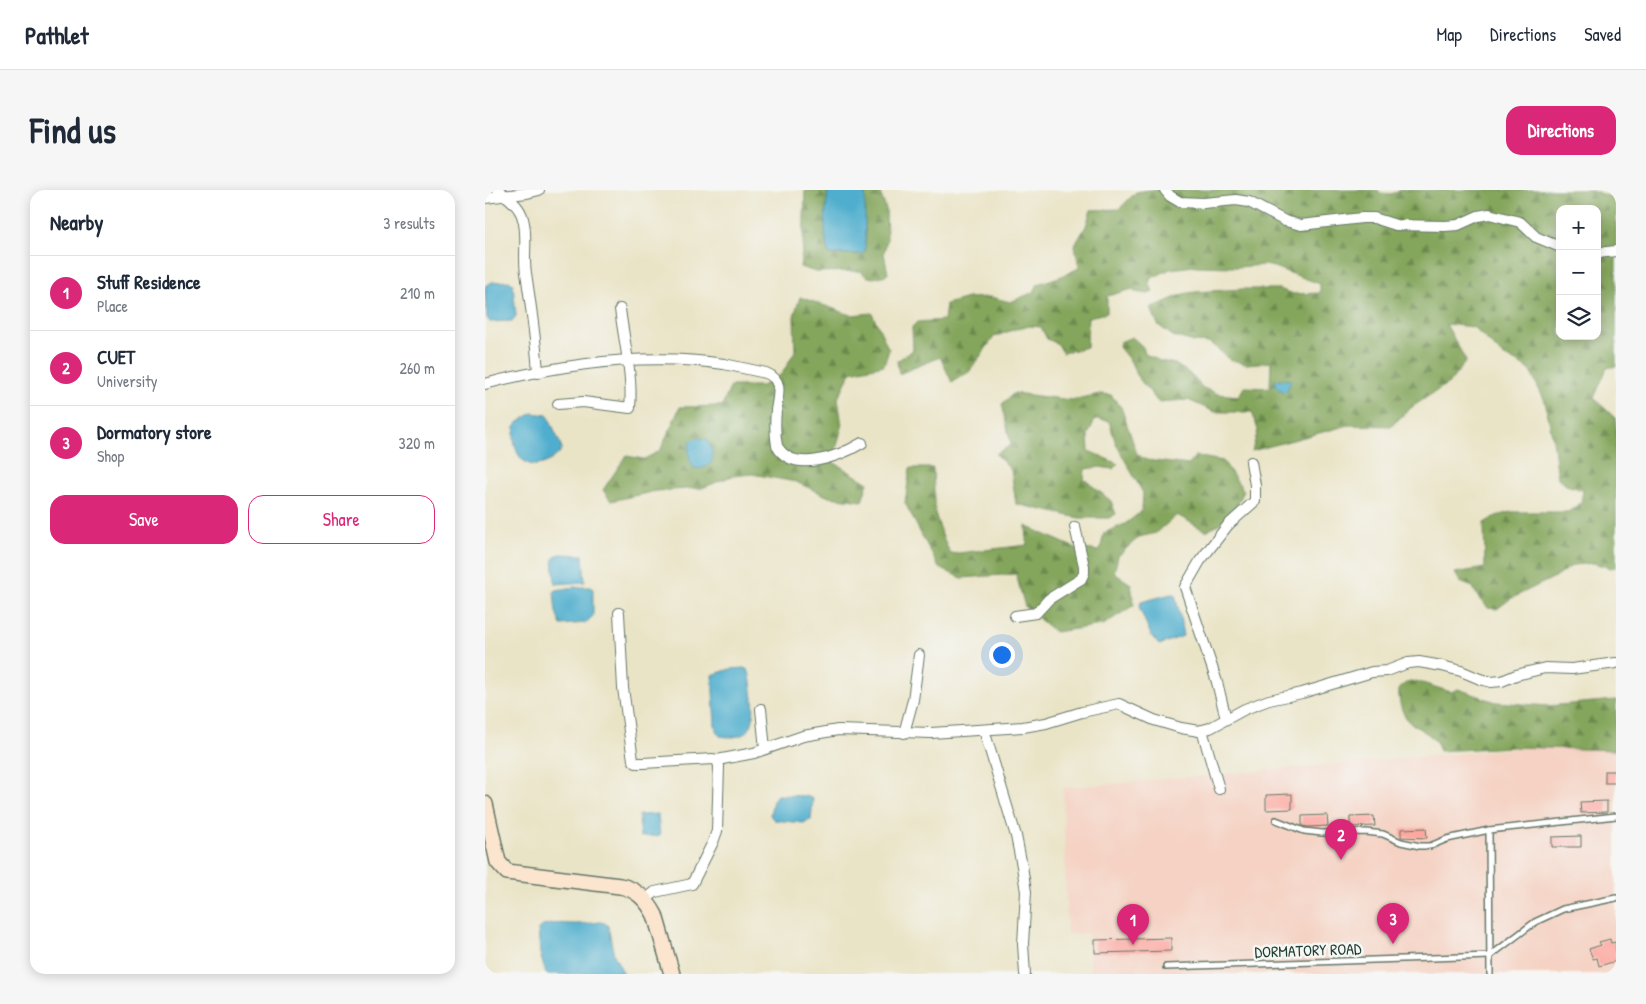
<!DOCTYPE html>
<meta charset="utf-8">
<style>
body{margin:0;font-family:"Patrick Hand",sans-serif;background:#f6f6f7;color:#1f2937}
.controls{position:absolute;right:15px;top:15px;display:grid;overflow:hidden;border-radius:10px;box-shadow:0 2px 12px #0003}
.controls button{width:45px;height:45px;display:grid;place-items:center;padding:0;border:0;border-bottom:1px solid #e0e1e3;background:#fff;color:#1f2937;font:25px sans-serif}
.you{position:absolute;left:516px;top:464px;width:18px;height:18px;margin:-12px;border:4px solid #fff;border-radius:50%;background:#1a73e8;box-shadow:0 0 0 8px #1a73e833}
.badge{display:grid;place-items:center;width:32px;height:32px;border-radius:50%;background:#db2777;color:#fff;font-size:16px;font-weight:700}
.pin{position:absolute;translate:-50% -41px;filter:drop-shadow(0 1px 2px #0008)}
.pin::after{content:'';position:absolute;top:26px;width:18px;height:15px;background:inherit;clip-path:polygon(0 0,100% 0,50% 100%)}
.list{margin:0;padding:0;list-style:none}
h2{display:flex;justify-content:space-between;align-items:center;height:65px;margin:0;padding:0 20px;font-size:21px}
h2 small{font-size:16px;font-weight:400;color:#747a83}
.list li{display:grid;grid-template-columns:32px 1fr auto;gap:15px;align-items:center;box-sizing:border-box;height:75px;padding:0 20px;border-top:1px solid #e0e1e3}
.list b{display:block;font-size:19px;white-space:nowrap}
.list p{margin:0;font-size:16px;white-space:nowrap;color:#747a83}
.list em{font-size:16px;font-style:normal;color:#747a83}
.actions{display:flex;gap:10px;padding:15px 20px}
.actions a{flex:1;padding:11px 0;border:1px solid #db2777;border-radius:15px;text-align:center;font-size:18px;color:#db2777}
.actions .main{background:#db2777;color:#fff}
.icon{flex:none;width:28px;height:28px;fill:none;stroke:currentColor;stroke-width:2;stroke-linecap:round;stroke-linejoin:round}
.map{position:relative;flex:none;width:1131px;height:784px;overflow:hidden;border-radius:15px}
header{display:flex;align-items:center;gap:30px;box-sizing:border-box;height:70px;padding:0 25px;background:#fff;border-bottom:1px solid #e0e1e3}
header strong{font-size:24px}
nav{display:flex;gap:28px;margin-inline-start:auto;font-size:18px}
.intro{display:flex;align-items:center;justify-content:space-between;box-sizing:border-box;height:120px;padding:0 30px}
h1{margin:0;font-size:35px}
.button{padding:12px 22px;border-radius:15px;background:#db2777;color:#fff;font-size:18px;font-weight:700}
main{display:flex;gap:30px;padding:0 30px}
aside{flex:1;background:#fff;border-radius:15px;box-shadow:0 2px 12px #0003}
.map>svg:first-child{display:block}
.built{fill:#f5d2c3}
.forest{fill:url(#forest-firs);stroke:#527248;fill-rule:evenodd}
.water{fill:#50aece;stroke:#387681}
.building{fill:#fda7a0}
.lines{fill:none;stroke-linecap:round;stroke-linejoin:round}
.lane-casing{stroke:#667767;stroke-width:8}
.street-casing{stroke:#667767;stroke-width:12}
.secondary-casing{stroke:#667767;stroke-width:18}
.lane{stroke:#fff;stroke-width:5}
.street{stroke:#fff;stroke-width:10}
.secondary{stroke:#fbe5cf;stroke-width:15}
.labels{text-anchor:middle;dominant-baseline:central;stroke-width:5;stroke-linejoin:round;paint-order:stroke}
.street-label{font-size:16px;fill:#1f3d34;stroke:#f6f6f2}
</style>
<header>
<strong>Pathlet</strong>
<nav><a>Map</a><a>Directions</a><a>Saved</a></nav>
</header>
<div class="intro"><h1>Find us</h1><a class="button">Directions</a></div>
<main>
<aside>
<h2>Nearby<small>3 results</small></h2>
<ul class="list">
<li><span class="badge">1</span><div><b>Stuff Residence</b><p>Place</p></div><em>210 m</em></li>
<li><span class="badge">2</span><div><b>CUET</b><p>University</p></div><em>260 m</em></li>
<li><span class="badge">3</span><div><b>Dormatory store</b><p>Shop</p></div><em>320 m</em></li>
</ul>
<div class="actions"><a class="main">Save</a><a>Share</a></div>
</aside>
<div class="map">
<svg width="1131" height="784" viewBox="0 0 1131 784">
<defs>
<pattern id="forest-firs" width="22" height="20" patternUnits="userSpaceOnUse" patternTransform="scale(1.25)"><rect width="22" height="20" fill="#84a65c"/><path d="M5 1l3.5 6h-7zM16 11l3.5 6h-7z" fill="#6b884d"/></pattern>
</defs>
<rect width="100%" height="100%" fill="#f6f6f2"/>
<filter id="ink" filterUnits="userSpaceOnUse"><feTurbulence type="fractalNoise" baseFrequency=".02" numOctaves="2"/><feDisplacementMap in="SourceGraphic" scale="10" xChannelSelector="R" yChannelSelector="G"/><feConvolveMatrix kernelMatrix="1 2 1 2 8 2 1 2 1" color-interpolation-filters="sRGB"/></filter>
<filter id="wash" filterUnits="userSpaceOnUse"><feTurbulence type="fractalNoise" baseFrequency=".0096" numOctaves="4" result="noise"/><feDisplacementMap in="SourceGraphic" scale="20" xChannelSelector="R" yChannelSelector="G"/><feGaussianBlur stdDeviation="1.12" result="paint"/><feColorMatrix in="noise" values="0 0 0 0 0 0 0 0 0 0 0 0 0 0 0 0 0 1.4 0 .05"/><feComposite in="paint" operator="in"/></filter>
<g filter="url(#wash)">
<rect width="100%" height="100%" fill="#eae4c7"/>
<path class="built" d="M1131,550V784H606L603,743L582,744L578,598Z"/>
<g class="forest">
<path d="M320,0H343L341,36V53L343,63L348,65L377,63L381,50L379,21L380,0H394L401,19L402,49L399,63L403,84C393,88 383,91 376,81L331,82L315,77L318,56Z"/>
<path d="M664,0H893L895,3L906,4L913,2L914,0H1103L1131,8V176L1122,178L1109,208L1131,229V377L1125,378L1109,373L1088,375L1072,386L1025,409L1012,419L1003,418L994,409L988,397L975,392L970,383L1000,378L999,333L1011,326L1026,322H1083L1096,313L1098,300L1081,295L1073,288L1068,250L1060,211L1044,179L1018,165L988,137L961,134L981,171L965,192L927,217L906,236L864,235L767,261L773,240L767,222H730L703,210L673,212L651,185L646,172L634,157L635,152L647,147L658,157L660,164L675,171L690,174L704,183L718,198L733,204L754,206L759,197L785,198L786,172L761,174L746,170L725,153L709,152L688,146L673,135L666,118L698,104L710,102L757,99H794L809,104L835,103V94L789,77L780,75L751,77L709,76L685,79L667,88L664,92L668,102L663,104L650,102L648,99L622,106V123L603,127L602,157L578,163L573,154L562,149L556,137L545,136L530,139L509,147L484,182L467,192L455,167L414,184L412,171L428,160L427,137L432,132L459,130L461,114L483,108L506,107L525,112L549,102L553,94L577,86L594,78L590,55L601,36L606,20L634,19L651,2ZM1075,19H1112V146H1075Z"/>
<path d="M315,107L366,125L387,123L404,160L399,175L366,182L353,208L357,236L348,272L383,293L377,311L344,307L311,292L267,284L247,286L217,298L171,301L126,311L118,300L141,266L159,269L175,261L195,217L237,216L246,196H277L297,184L310,161L309,126Z"/>
<path d="M529,203L586,210L615,204L626,205L636,217L652,264L661,270L704,275L710,266L738,271L759,301L746,327L721,341L692,325L671,343L654,347L633,366L629,383L646,394L649,415L618,435L570,442L540,417L531,384L477,388L454,378L420,313L425,278H448L450,323L457,345L465,364L542,355L541,336L590,358L615,361L619,343L640,334L657,321L658,303L631,254L624,231L610,229L603,245L604,261L633,274L628,279L614,277L600,279L599,289L626,311L631,324L624,328H594L531,314L526,280L511,264L526,255L517,214Z"/>
<path d="M931,491L966,502L973,499L1011,512L1063,516L1131,510V560L1027,557L954,561C953,545 934,541 924,531C916,524 913,508 914,498L921,493Z"/>
</g>
<g class="water">
<path d="M343,0H380V61L377,64H344C337,49 341,17 343,0Z"/>
<path d="M24,91L28,94L31,126L27,131L5,132L2,128L0,99L1,95L7,92Z"/>
<path d="M793,189L806,190L802,201L798,202L791,197L790,192Z"/>
<path d="M47,223L63,225L77,258C75,264 71,266 66,270C39,287 23,258 31,234Z"/>
<path d="M211,248L222,249L227,261V272C221,277 217,280 209,278C203,269 203,263 205,252Z"/>
<path d="M76,364L98,365L100,392L70,394L68,369L72,365Z"/>
<path d="M89,397H106L108,399V426L101,433L76,435L71,422L69,402L71,400Z"/>
<path d="M686,404H690L695,426L698,446L674,455L666,445L654,417L656,412Z"/>
<path d="M259,478L263,480L265,485C268,513 280,554 235,546L232,543L230,536L227,485L245,479Z"/>
<path d="M292,605L321,606L328,609L326,630L318,633L289,630L285,625L288,610Z"/>
<path d="M173,624L175,646L155,647L154,625Z"/>
<path d="M115,732L120,733L123,736L129,765L139,784H61L55,764L53,739C64,731 78,734 91,734C99,734 108,733 115,732Z"/>
</g>
<g id="blocks">
<g class="building">
<rect x="1120" y="581" width="11" height="12"/>
<path d="M807,604V619L781,620V605Z"/>
<path d="M1122,611V622L1096,623L1095,612Z"/>
<path d="M842,625L843,636L823,637L817,636V626Z"/>
<path d="M889,626L890,636L865,637V627Z"/>
<path d="M941,638L942,648L916,647V639Z"/>
<path d="M1096,646V657H1067V647Z"/>
<path d="M686,748V761L610,763V750Z"/>
<path d="M1125,749L1126,753L1131,752V771L1114,776L1112,768L1108,769L1104,759L1116,755L1114,752Z"/>
</g>
</g>
</g>
<g filter="url(#ink)">
<use href="#blocks" fill-opacity="0" stroke="#667767" stroke-width="1"/>
<g class="lines">
<g class="lane-casing">
<g id="lane">
<path d="M791,630L819,641L837,643L881,642L898,644L916,652L935,656H945L962,649L1004,640L1131,626"/>
<path d="M1004,640L1005,784"/>
<path d="M681,777L1005,766L1050,732L1078,719L1131,708"/>
</g>
</g>
<g class="street-casing">
<g id="street">
<path d="M13,0C23,7 35,16 38,29C43,45 38,66 41,83C46,117 51,149 53,183"/>
<path d="M680,0L685,6L695,12L718,13L751,10L764,12L800,31L816,35L877,28H889L911,35L960,36L973,35L993,26L1004,24L1035,32L1051,47L1075,57"/>
<path d="M0,8L42,3L54,0"/>
<path d="M1112,63L1131,61"/>
<path d="M0,194C76,174 161,162 239,174C253,177 267,180 281,183C299,190 293,206 291,220C290,231 290,245 292,256C308,285 355,266 377,253"/>
<path d="M73,214L98,212L145,218C148,185 139,152 135,119"/>
<path d="M134,423L138,498L148,570L151,573H158L228,569L232,570L234,576L232,641L228,652L207,694L170,702L160,710"/>
<path d="M530,426L551,423L564,409L596,389L599,383V376L590,337"/>
<path d="M276,519L280,559"/>
<path d="M741,529L732,492L700,397L715,371L743,335L770,311V295L766,272"/>
<path d="M499,540L531,646L537,676L541,702L538,754L540,784"/>
<path d="M717,540L734,599"/>
<path d="M419,543L428,510L434,465"/>
<path d="M232,570L269,563L318,546L353,540L446,543L538,537L561,533L597,522L634,514L669,530L696,538L714,541L725,538L760,519L784,510L817,503L887,482L902,481L923,473L934,472L957,476L976,481L995,489L1006,492L1017,491L1031,485L1060,478L1087,479L1131,473"/>
</g>
</g>
<g class="secondary-casing">
<path id="secondary" d="M0,614L13,672L22,682L135,696C152,699 162,710 170,725L187,784"/>
</g>
<use href="#lane" class="lane"/>
<use href="#street" class="street"/>
<use href="#secondary" class="secondary"/>
</g>
</g>
<g class="labels">
<g class="street-label">
<text transform="translate(823 760) rotate(-2)">DORMATORY ROAD</text>
</g>
</g>
</svg>
<div class="controls">
<button>+</button>
<button>−</button>
<button><svg class="icon" aria-label="layers" viewBox="0 0 24 24"><path d="M12 4l9 5-9 5-9-5zM3 14l9 5 9-5"/></svg></button>
</div>
<div class="you"></div>
<div class="pin badge" style="left:648px;top:755px">1</div>
<div class="pin badge" style="left:856px;top:670px">2</div>
<div class="pin badge" style="left:908px;top:754px">3</div>
</div>
</main>
